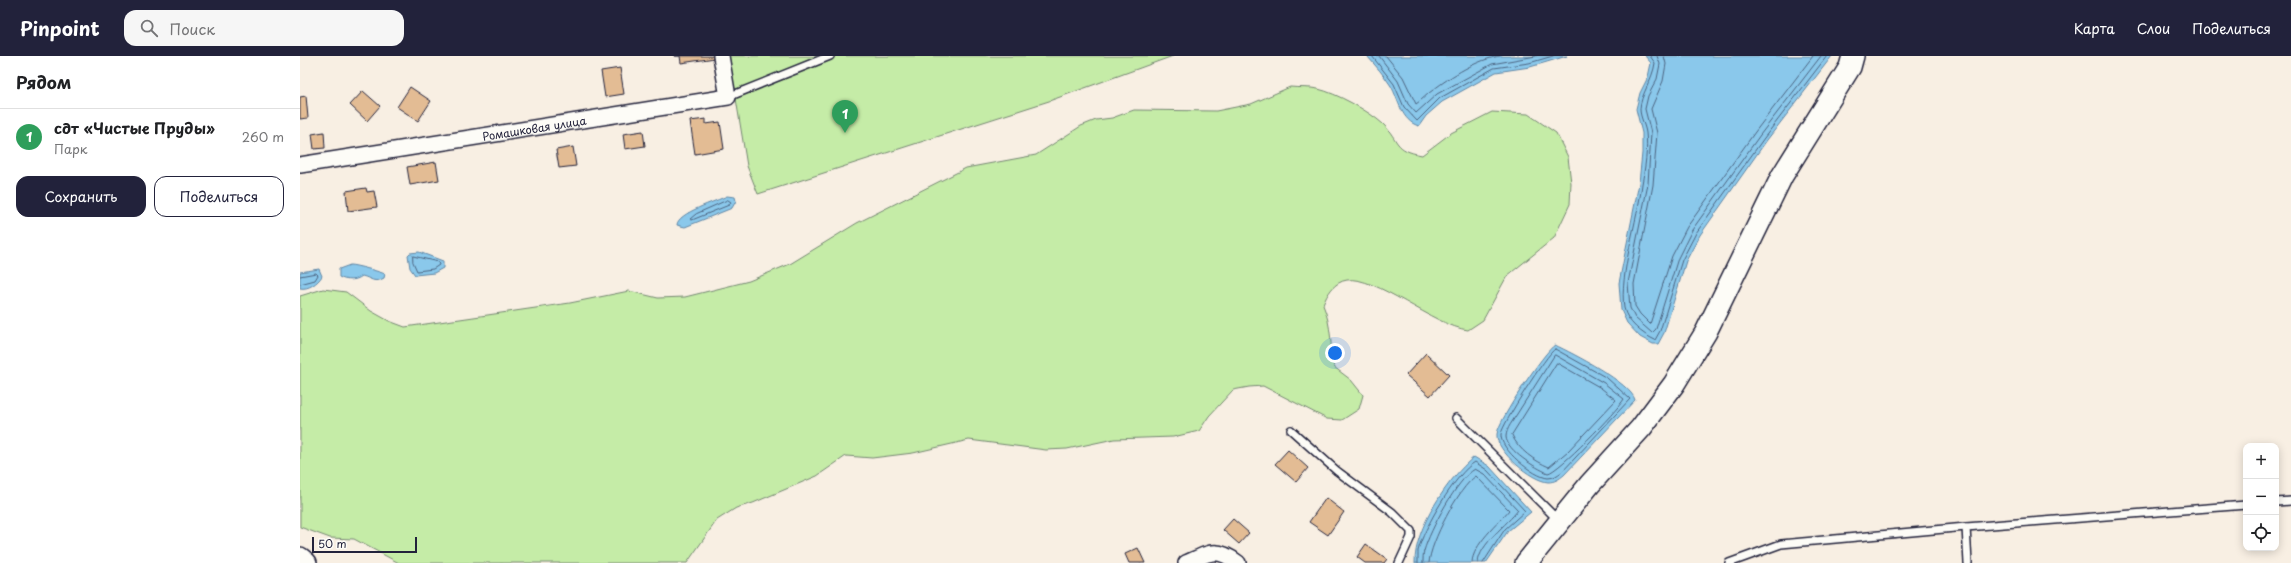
<!DOCTYPE html>
<html lang="ru">
<meta charset="utf-8">
<style>
body{margin:0;font-family:"Playpen Sans",sans-serif;background:#f6f6f6;color:#202124}
.controls{position:absolute;right:12px;bottom:12px;display:grid;overflow:hidden;border-radius:8px;box-shadow:0 2px 10px #0003}
.controls button{width:36px;height:36px;display:grid;place-items:center;padding:0;border:0;border-bottom:1px solid #e0e0e0;background:#fff;color:#202124;font:20px sans-serif}
.scale{position:absolute;left:12px;bottom:10px;width:105px;box-sizing:border-box;padding-left:4px;border:2px solid #22223b;border-top:0;font-size:11px;line-height:14px;white-space:nowrap;color:#22223b;-webkit-text-stroke:3px #fdfcf7;paint-order:stroke}
.you{position:absolute;left:1035px;top:297px;width:14px;height:14px;margin:-10px;border:3px solid #fff;border-radius:50%;background:#1a73e8;box-shadow:0 0 0 6px #1a73e833}
.badge{display:grid;place-items:center;width:26px;height:26px;border-radius:50%;background:#22223b;color:#fff;font-size:13px;font-weight:700}
.pin{position:absolute;translate:-50% -33px;filter:drop-shadow(0 1px 2px #0008)}
.pin::after{content:'';position:absolute;top:21px;width:14px;height:12px;background:inherit;clip-path:polygon(0 0,100% 0,50% 100%)}
.list{margin:0;padding:0;list-style:none}
h2{display:flex;justify-content:space-between;align-items:center;height:52px;margin:0;padding:0 16px;font-size:17px}
h2 small{font-size:13px;font-weight:400;color:#757577}
.list li{display:grid;grid-template-columns:26px 1fr auto;gap:12px;align-items:center;box-sizing:border-box;height:56px;padding:0 16px;border-top:1px solid #e0e0e0}
.list b{display:block;font-size:15px;white-space:nowrap}
.list p{margin:0;font-size:13px;white-space:nowrap;color:#757577}
.list em{font-size:13px;font-style:normal;color:#757577}
.actions{display:flex;gap:8px;padding:12px 16px}
.actions a{flex:1;padding:9px 0;border:1px solid #22223b;border-radius:12px;text-align:center;font-size:14px;color:#22223b}
.actions .main{background:#22223b;color:#fff}
.icon{flex:none;width:22px;height:22px;fill:none;stroke:currentColor;stroke-width:2;stroke-linecap:round;stroke-linejoin:round}
.map{position:relative;flex:none;width:1991px;height:507px;overflow:hidden}
header{display:flex;align-items:center;gap:24px;box-sizing:border-box;height:56px;padding:0 20px;background:#22223b;color:#fff}
header strong{font-size:19px}
nav{display:flex;gap:22px;margin-inline-start:auto;font-size:14px}
.search{width:280px;height:36px;background:#f6f6f6;display:flex;align-items:center;gap:10px;box-sizing:border-box;padding:0 14px;border-radius:12px;color:#757577;font-size:15px}
main{display:flex}
aside{flex:1;background:#fff}
.map>svg:first-child{display:block}
.green{fill:#c5eca7;stroke:#748771}
.water{fill:#8ac8eb;stroke:#6086a5}
.lines{fill:none;stroke-linecap:round;stroke-linejoin:round}
.shore{stroke:#4c6481;stroke-width:1}
.building{fill:#e3bc94;stroke:#22223b}
.lane-casing{stroke:#22223b;stroke-width:10}
.street-casing{stroke:#22223b;stroke-width:18}
.secondary-casing{stroke:#22223b;stroke-width:24}
.lane{stroke:#fdfcf7;stroke-width:7}
.street{stroke:#fdfcf7;stroke-width:15}
.secondary{stroke:#fdfcf7;stroke-width:21}
.labels{text-anchor:middle;dominant-baseline:central;stroke-width:3;stroke-linejoin:round;paint-order:stroke}
.street-label{font-size:11px;fill:#22223b;stroke:#fdfcf7}
</style>
<header>
<strong>Pinpoint</strong>
<div class="search"><svg class="icon" aria-label="search" viewBox="0 0 24 24"><circle cx="10" cy="10" r="6"/><path d="M15 15l6 6"/></svg>Поиск</div>
<nav><a>Карта</a><a>Слои</a><a>Поделиться</a></nav>
</header>
<main>
<aside>
<h2>Рядом<small></small></h2>
<ul class="list">
<li><span class="badge" style="background:#2e9e5b">1</span><div><b>сдт «Чистые Пруды»</b><p>Парк</p></div><em>260 m</em></li>
</ul>
<div class="actions"><a class="main">Сохранить</a><a>Поделиться</a></div>
</aside>
<div class="map">
<svg width="1991" height="507" viewBox="0 0 1991 507">
<rect width="100%" height="100%" fill="#f8efe3"/>
<filter id="ink" filterUnits="userSpaceOnUse"><feTurbulence type="fractalNoise" baseFrequency=".025" numOctaves="2"/><feDisplacementMap in="SourceGraphic" scale="8" xChannelSelector="R" yChannelSelector="G"/><feConvolveMatrix kernelMatrix="1 2 1 2 8 2 1 2 1" color-interpolation-filters="sRGB"/></filter>
<g filter="url(#ink)">
<g class="green">
<path d="M429,0H873L749,45L458,138L447,110Z"/>
<path d="M990,31C999,32 1009,31 1018,33C1036,37 1069,55 1083,68C1100,85 1093,94 1122,99L1151,77L1192,56L1228,58L1256,77L1268,101L1271,127L1270,148L1254,182L1207,220L1183,264L1168,274C1134,270 1075,219 1047,224C1034,226 1027,238 1023,249C1032,270 1030,290 1034,311L1051,324L1063,339L1059,353L1042,364L1027,363L963,330L949,331L933,334L909,360L899,375L873,381L814,383L767,393L746,394L669,384L613,397L572,402L546,400L517,420L453,447L436,452L417,464L387,507H99L54,483L30,482L0,471V240L23,233L46,236L71,255L89,265L105,271L270,247L329,235L358,242L385,241L449,225L490,208L557,167L666,112L736,99L781,70L796,64L812,62L834,54L916,55L951,48Z"/>
</g>
<g class="water">
<path d="M1067,0H1267L1230,11L1196,16L1142,46L1126,60L1119,70C1101,65 1099,44 1091,30C1084,19 1075,9 1067,0Z"/>
<path d="M1345,0H1532L1467,84L1400,179L1386,205L1364,277L1358,288H1353L1340,281L1327,267L1321,254L1319,227L1339,127L1342,97V77L1336,53L1340,37L1348,21L1351,7Z"/>
<path d="M427,140L435,141L436,145L432,152L385,171L377,169C377,157 417,145 427,140Z"/>
<path d="M119,196L143,205V212L134,217L115,219L110,212L108,199L110,197Z"/>
<path d="M50,209C55,209 81,216 85,218L84,222C74,228 71,222 62,220C56,225 46,225 39,221V213Z"/>
<path d="M19,213L22,220C18,227 8,234 0,232V216Z"/>
<path d="M1255,289C1272,297 1331,327 1335,344L1264,419C1259,423 1255,426 1248,426C1232,425 1195,395 1197,378C1198,365 1245,294 1255,289Z"/>
<path d="M1174,401L1189,410L1231,456L1208,475L1186,507H1115C1114,473 1148,422 1174,401Z"/>
</g>
<g class="lines">
<g class="shore">
<path d="M1072,0L1094,28L1104,51L1117,65L1140,42L1194,12L1229,7L1253,0"/>
<path d="M1079,0L1098,25L1108,48L1116,57L1137,38L1192,8L1236,0"/>
<path d="M1086,0L1103,21L1116,48C1122,44 1127,38 1133,34C1151,20 1178,3 1200,0"/>
<path d="M1350,0L1355,7C1353,23 1340,40 1340,53C1340,61 1345,69 1346,77C1348,93 1345,112 1342,128C1338,163 1319,219 1324,252C1327,266 1342,278 1355,284L1360,275L1382,204L1396,177L1464,82L1527,0"/>
<path d="M1357,0L1360,8L1357,23L1348,40L1345,53L1351,77L1348,128L1328,227L1330,252L1335,262L1352,277L1356,273L1378,202L1392,174L1460,79L1521,0"/>
<path d="M1364,0L1366,8L1363,25L1351,53L1357,77L1353,129L1334,228L1335,250L1340,258L1350,268L1372,200L1387,171L1455,76L1513,0"/>
<path d="M428,144L431,146L429,149L392,164L390,163L396,158Z"/>
<path d="M113,200L138,206L139,209L133,213L117,215L113,206Z"/>
<path d="M0,220L16,217L18,219L15,224L0,228"/>
<path d="M1255,293L1307,322L1330,343L1262,416C1257,419 1254,422 1248,422C1234,421 1199,393 1201,378C1202,369 1247,297 1255,293Z"/>
<path d="M1255,299L1304,327L1324,343C1317,355 1258,416 1248,417C1236,412 1207,395 1206,381C1206,377 1208,372 1210,369Z"/>
<path d="M1257,307L1301,332L1316,344L1268,395L1249,411C1235,405 1218,394 1212,379Z"/>
<path d="M1118,507C1118,503 1118,498 1118,495C1123,473 1156,417 1175,406L1187,414L1225,455L1205,473L1183,507"/>
<path d="M1123,507C1123,503 1123,498 1124,495C1130,474 1157,423 1175,413L1184,418L1218,454C1208,468 1179,488 1178,507"/>
<path d="M1129,507C1130,487 1159,431 1176,420L1209,454C1199,467 1172,489 1172,507"/>
</g>
</g>
<g class="building">
<path d="M374,0H414L415,2L381,7L380,0Z"/>
<path d="M320,12L324,38L305,41L301,15Z"/>
<path d="M110,31L131,45L118,65L97,51Z"/>
<path d="M63,35L80,50L67,65L50,49Z"/>
<path d="M6,40L8,62L0,63V41Z"/>
<path d="M406,63V68L420,66L424,93L395,98L390,65Z"/>
<path d="M343,75L345,90L325,93L323,78Z"/>
<path d="M24,76L25,92L14,93L12,78Z"/>
<path d="M273,91L276,110L259,112L256,94Z"/>
<path d="M136,106L139,124L110,129L107,111Z"/>
<path d="M66,132L67,136L74,135L77,151L48,155L46,135Z"/>
<path d="M1126,297L1149,319L1130,340L1106,319Z"/>
<path d="M988,394L1008,412L996,426L975,408Z"/>
<path d="M1026,442L1044,456L1028,479L1009,466Z"/>
<path d="M933,463L949,477L939,488L923,474Z"/>
<path d="M1066,488L1087,503L1084,507H1065L1057,501Z"/>
<path d="M838,492L845,507H829L825,498Z"/>
</g>
<g class="lines">
<g class="lane-casing">
<g id="lane">
<path d="M428,41L530,0"/>
<path d="M1156,362L1259,465"/>
<path d="M991,374L1037,415L1092,456L1111,475V481L1099,507"/>
<path d="M1976,446L1991,445"/>
<path d="M1666,471L1668,507"/>
<path d="M1429,507L1481,488L1666,471L1946,449"/>
</g>
</g>
<g class="street-casing">
<g id="street">
<path id="s1" d="M0,109L428,41L421,0"/>
<path d="M886,507C909,497 916,490 938,507"/>
</g>
</g>
<g class="secondary-casing">
<g id="secondary">
<path d="M0,502L6,507"/>
<path d="M1226,507L1290,428L1341,372L1374,328L1406,276L1482,120L1550,11L1553,0"/>
</g>
</g>
<use href="#lane" class="lane"/>
<use href="#street" class="street"/>
<use href="#secondary" class="secondary"/>
</g>
</g>
<g class="labels">
<g class="street-label">
<text stroke="none"><textPath href="#s1" startOffset="237">Ромашковая улица</textPath></text>
</g>
</g>
</svg>
<div class="controls">
<button>+</button>
<button>−</button>
<button><svg class="icon" aria-label="locate" viewBox="0 0 24 24"><circle cx="12" cy="12" r="6"/><path d="M12 2v4M12 18v4M2 12h4M18 12h4"/></svg></button>
</div>
<div class="scale">50 m</div>
<div class="you"></div>
<div class="pin badge" style="left:545px;top:77px;background:#2e9e5b">1</div>
</div>
</main>
